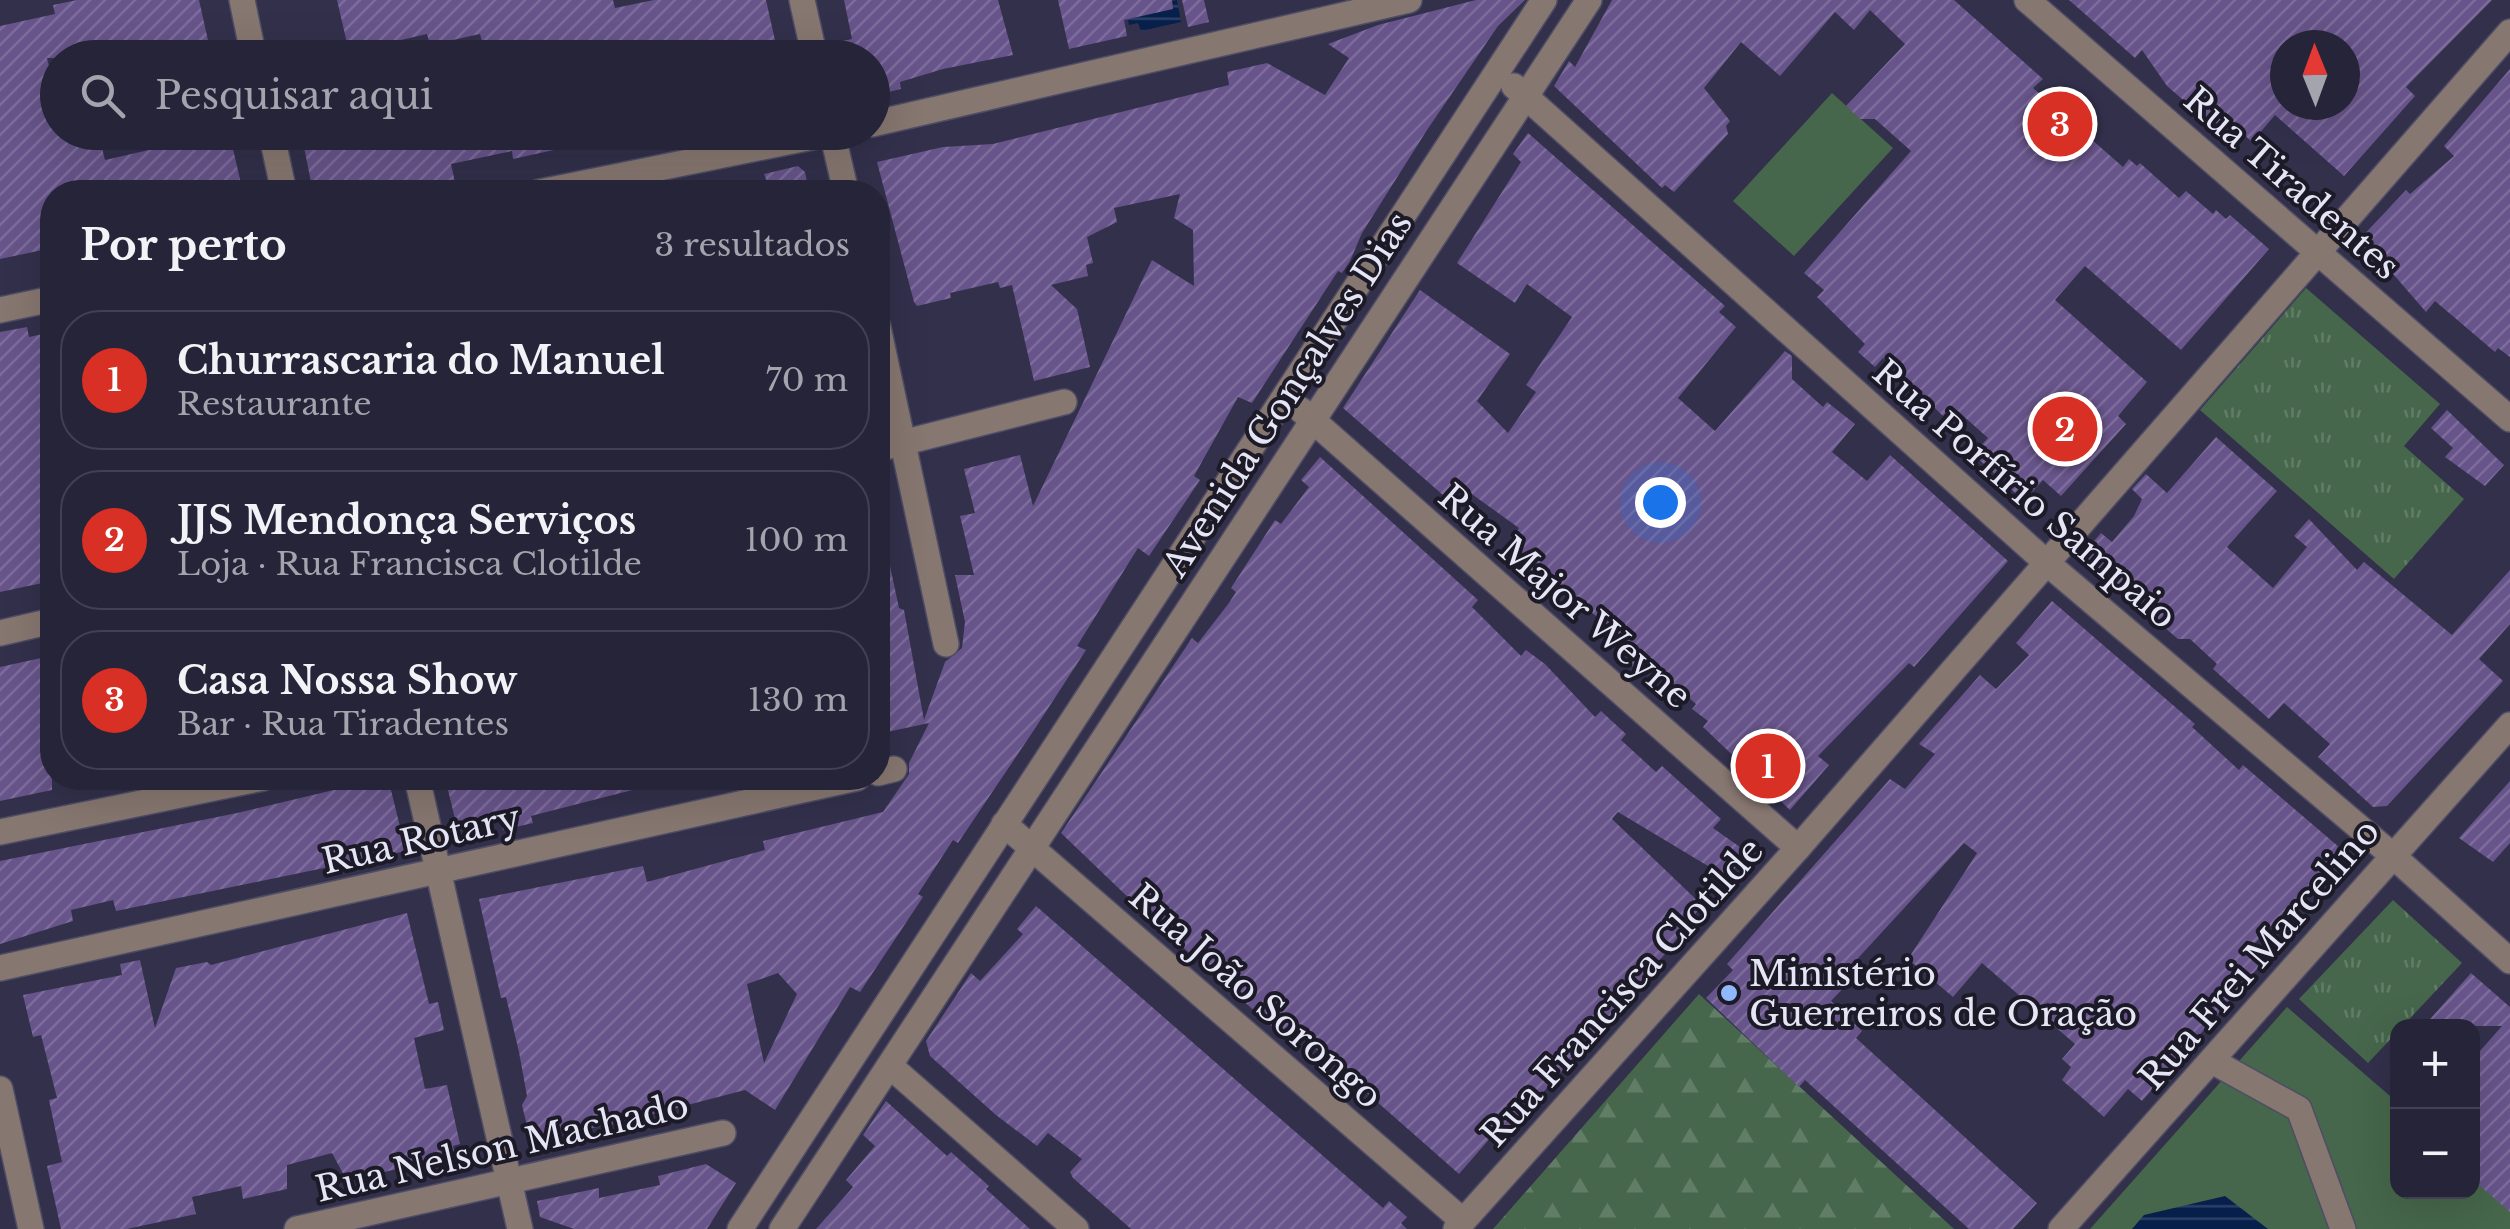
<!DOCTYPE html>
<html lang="pt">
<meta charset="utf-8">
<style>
body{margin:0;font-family:"Libre Baskerville",serif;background:#2e2c40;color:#f1f3f6}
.controls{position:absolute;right:30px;bottom:30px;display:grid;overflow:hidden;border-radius:20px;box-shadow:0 10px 40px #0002}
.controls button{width:90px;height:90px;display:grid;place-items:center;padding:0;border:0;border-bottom:2px solid #424153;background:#262438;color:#f1f3f6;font:50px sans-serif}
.compass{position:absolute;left:2270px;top:30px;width:90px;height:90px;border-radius:50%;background:#262438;box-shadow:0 10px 40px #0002;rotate:359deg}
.you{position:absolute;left:1660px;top:502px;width:35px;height:35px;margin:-25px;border:8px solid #fff;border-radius:50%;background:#1a73e8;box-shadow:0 0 0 15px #1a73e833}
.badge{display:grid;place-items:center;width:65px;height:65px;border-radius:50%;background:#d93025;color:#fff;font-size:32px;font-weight:700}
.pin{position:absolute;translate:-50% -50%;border:5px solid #fff;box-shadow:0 2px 10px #0006}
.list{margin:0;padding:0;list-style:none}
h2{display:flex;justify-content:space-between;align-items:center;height:130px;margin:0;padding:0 40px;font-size:42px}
h2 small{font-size:32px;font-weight:400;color:#a4a4ae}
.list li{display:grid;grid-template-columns:65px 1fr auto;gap:30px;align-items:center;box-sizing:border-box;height:140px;margin:0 20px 20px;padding:0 20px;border:2px solid #424153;border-radius:40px}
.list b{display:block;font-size:38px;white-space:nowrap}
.list p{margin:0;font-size:32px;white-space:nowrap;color:#a4a4ae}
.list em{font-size:32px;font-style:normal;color:#a4a4ae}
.icon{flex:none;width:55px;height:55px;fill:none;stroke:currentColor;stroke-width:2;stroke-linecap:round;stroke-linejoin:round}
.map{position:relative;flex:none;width:2510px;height:1229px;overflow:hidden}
.search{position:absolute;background:#262438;box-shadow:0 10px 40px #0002;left:40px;top:40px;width:850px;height:110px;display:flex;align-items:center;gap:25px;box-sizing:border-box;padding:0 35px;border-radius:55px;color:#a4a4ae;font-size:38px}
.panel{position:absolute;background:#262438;box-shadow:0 10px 40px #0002;left:40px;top:180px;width:850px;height:610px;border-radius:40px}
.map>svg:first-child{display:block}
.grass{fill:url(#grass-tufts)}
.forest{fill:url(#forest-firs)}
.green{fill:#46674b}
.water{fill:url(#water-rules)}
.building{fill:url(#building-hatch);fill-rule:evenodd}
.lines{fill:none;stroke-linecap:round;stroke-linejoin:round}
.minor-casing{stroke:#4f4d66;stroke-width:28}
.minor{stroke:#867770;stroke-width:25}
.poi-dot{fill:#91b8fd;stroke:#1b1a26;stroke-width:4}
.labels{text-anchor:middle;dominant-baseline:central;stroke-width:8;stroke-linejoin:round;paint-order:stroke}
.street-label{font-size:35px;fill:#e5e5f6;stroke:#1b1a26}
.poi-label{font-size:35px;fill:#e5e5f6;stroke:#1b1a26;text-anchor:start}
</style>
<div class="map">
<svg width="2510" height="1229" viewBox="0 0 2510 1229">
<defs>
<pattern id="grass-tufts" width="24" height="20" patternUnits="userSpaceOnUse" patternTransform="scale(2.5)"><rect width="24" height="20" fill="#46674b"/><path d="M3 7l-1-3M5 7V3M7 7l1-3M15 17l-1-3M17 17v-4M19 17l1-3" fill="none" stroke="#617d66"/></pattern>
<pattern id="forest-firs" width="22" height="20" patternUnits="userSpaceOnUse" patternTransform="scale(2.5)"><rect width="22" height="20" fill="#46674b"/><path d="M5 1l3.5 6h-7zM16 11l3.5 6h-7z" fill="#617d66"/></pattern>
<pattern id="water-rules" width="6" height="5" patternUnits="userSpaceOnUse" patternTransform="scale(2.5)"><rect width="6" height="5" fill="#071f4b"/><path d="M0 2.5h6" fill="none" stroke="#2b3f66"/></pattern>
<pattern id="building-hatch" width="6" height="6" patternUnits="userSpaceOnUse" patternTransform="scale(2.5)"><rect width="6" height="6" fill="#67548a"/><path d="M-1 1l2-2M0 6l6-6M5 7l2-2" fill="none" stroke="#7d6c9b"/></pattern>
</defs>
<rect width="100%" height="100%" fill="#32304b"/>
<g class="grass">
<path d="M2306,288L2440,404L2404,446L2464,499L2394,579L2200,410Z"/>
<path d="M2393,900L2462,963L2368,1063L2299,999Z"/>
</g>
<path class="forest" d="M1699,994L1954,1229H1493Z"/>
<g class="green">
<path d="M1832,93L1893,148L1794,256L1733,201Z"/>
<path d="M2287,1007L2397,1102L2398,1192H2472L2473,1166L2510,1198V1229H2090Z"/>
</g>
<g class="water">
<path d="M1177,0L1181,22L1141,31L1138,23L1129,25L1126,11Z"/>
<path d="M2225,1196L2268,1229H2132L2144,1215Z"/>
</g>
<g class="building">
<path d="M77,0H199L212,58H47L58,100V132H98L105,160L171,145L168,132H229L243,192H52V248L0,259V26L55,14L53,5Z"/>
<path d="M337,0H613L615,8L654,0H766L779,58H486L480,34L430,45L427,34L349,52Z"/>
<path d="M844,0H998L1013,55L943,69L900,82L901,89L872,96V58H831L829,44L852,39Z"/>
<path d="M1058,0H1172L1173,9L1124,20L1127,36L1069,49Z"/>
<path d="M1182,0H1204L1209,22L1188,27Z"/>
<path d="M1476,0H1525L1498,26L1427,130L1362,233L1350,261L1342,273L1338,271L1252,403L1238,397L1194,476L1200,480L1149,556L1138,548L1077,646L1086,650L1034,730L958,843L953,840L918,894L923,897L860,992L850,987L775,1110L745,1090L611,1125L530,1138L522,1105L527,1096L519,1052L506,997L501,998L479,899L643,866L647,882L765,850L763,841L883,812L909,774V763L929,723L878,734V553L887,552L899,608L904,610L924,720L945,662L962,648L965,622L955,575H974L960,516L975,513L964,469L1020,455L1033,506L1152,260L1194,286L1193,230L1174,218L1180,194L1114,208L1117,222L1087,237L1093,263L1086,265L1088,276L1051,285L1077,309L1090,367L1034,381L1012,285L1000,288L998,282L950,293L951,298L917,306L914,302L877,162L943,147L993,144L1229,85L1227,72L1267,63L1325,95L1349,58L1328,44L1378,25ZM778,973L797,994L764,1063L747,984Z"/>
<path d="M1612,0H1954L2043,79L2033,88L2123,167L2129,159L2137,166L2140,163L2179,198L2186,191L2213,214L2216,210L2226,219L2230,215L2269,249L2181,350L2085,266L2055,300L2147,382L2118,416L2126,424L2061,496L2043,480L2024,501L1973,454L1988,438L1952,406L1943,416L1883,358L1875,367L1858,352L1865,344L1817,297L1824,290L1804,273L1911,151L1875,119H1860L1846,106L1905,44L1870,10L1854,30L1835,12L1780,76L1741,42L1704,88L1730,121L1726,126L1728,134L1674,192L1665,185L1662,188L1554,86L1569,61L1575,67Z"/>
<path d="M2069,0H2492L2406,87L2415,96L2344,176L2275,115L2252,142L2236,127L2229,135L2213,120L2210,123L2167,86L2142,50L2135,58ZM2285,45H2345V105H2285Z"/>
<path d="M2510,69V357L2498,348L2495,352L2435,301L2426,312L2394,275L2357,242L2406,190L2410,194L2454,156L2444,146Z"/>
<path d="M301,132H588L590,142L513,159L512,151L451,164L455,182L423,189L421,180L359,192H313Z"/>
<path d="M1528,133L1725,306L1719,312L1736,327L1678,398L1715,431L1785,351L1792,356V379L1823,407L1827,402L1855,424L1832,452L1867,481L1890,455L2008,561L1914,667L1909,663L1818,756L1829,765L1790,810L1703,727L1708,721L1692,709L1696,704L1654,667L1647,666L1641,673L1625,660L1635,648L1557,584L1555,587L1503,550L1519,528L1462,487L1451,502L1343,408L1420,290L1510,354L1477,401L1508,433L1536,392L1526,385L1572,317L1527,284L1515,303L1457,263L1521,162L1513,154Z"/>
<path d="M798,166L805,172L809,192H771L764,174Z"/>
<path d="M27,327L29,337L52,332V581L0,592V332Z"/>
<path d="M2447,410L2504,465L2485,486L2445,457L2453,448L2431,428Z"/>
<path d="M2216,437L2277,491L2227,547L2273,588L2307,547L2294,536L2309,519L2357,570L2364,562L2452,635L2510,570V624L2479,659L2503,681L2387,806L2373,807L2318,757L2330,744L2284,703L2269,719L2213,669L2217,664L2190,639H2178L2081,556L2101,533L2112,542L2134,516L2142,499L2132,489L2146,474L2167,493Z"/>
<path d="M1320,457L1478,600L1472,607L1521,656L1526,650L1545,664L1595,717L1601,711L1626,734L1621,740L1656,772L1662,766L1721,819L1713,828L1747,852L1728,878L1618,812L1612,819L1702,905L1665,954L1539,1097L1499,1141L1492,1136L1459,1174L1350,1078L1353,1073L1322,1047L1318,1051L1289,1025L1282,1034L1267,1022L1168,934L1173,928L1137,899L1134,903L1061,833L1192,638L1198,643L1229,603L1236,592L1231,588L1275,520L1281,524L1309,487L1301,480Z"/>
<path d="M2052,601L2195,724L2192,727L2239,770L2243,765L2339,847L2340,868L2299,905L2294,901L2255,943L2269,955L2142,1101L2128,1089L2104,1117L2062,1080L2071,1067L2062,1059L2075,1044L1982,963L1953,997L1908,959L1977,853L1964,843L1849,968L1856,975L1831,1001L1862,1031L1856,1038L2037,1203L2013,1229H1969L1805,1080L1799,1087L1706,998L1733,970L1727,964L1890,779L1905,789L1935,754L1919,744L1980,675L1996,689L2029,655L2016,643Z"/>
<path d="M41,658H52V790L0,801V667Z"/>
<path d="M353,778H388L406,851L116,911L113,900L71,910L73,921L0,944V861L237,813L338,789L337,781Z"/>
<path d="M445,778H647L648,786L531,816L533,823L503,830L501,821L458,831Z"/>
<path d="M2510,781V843L2493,862L2459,838Z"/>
<path d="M1036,906L1383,1208L1389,1201L1407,1217L1401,1223L1407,1229H1131L1073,1178L1070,1172L1082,1159L1048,1133L1037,1146L996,1115L930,1056L926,1041L971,973L980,981L1023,934L1017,929Z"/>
<path d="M407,913L429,1004L438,1002L444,1030L414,1038L425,1089L447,1085L460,1144L453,1146L455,1155L347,1181L332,1153L287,1165V1189L243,1199L241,1186L192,1197L196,1214L127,1229H61L47,1166L62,1162L49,1100L57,1098L41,1035L33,1037L23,995L122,975L120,964L140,960L155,1028L176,968L207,962L211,965Z"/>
<path d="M2471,973L2510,1007V1212L2472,1179V1060L2502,1026H2424Z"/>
<path d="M886,1101L947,1156L951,1152L989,1186L986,1189L1030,1229H816L853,1187L846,1180L875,1146L863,1135Z"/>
<path d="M706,1164L736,1183L707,1229H574L540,1217L537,1201L599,1188V1198L660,1185L658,1176Z"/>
</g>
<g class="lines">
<g class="minor-casing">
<g id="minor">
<path d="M242,0L254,58"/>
<path d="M802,0L815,58"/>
<path d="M2027,0L2510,419"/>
<path d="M1514,86L2048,564L2392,855L2510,961"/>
<path d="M872,124L1409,0"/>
<path d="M271,132L284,192"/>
<path d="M832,132L846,192"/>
<path d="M540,192L837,132"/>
<path d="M0,310L52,299"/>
<path d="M878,327L946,644"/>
<path d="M1301,410L1798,848"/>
<path d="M878,449L1064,402"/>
<path d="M0,633L52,621"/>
<path d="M878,773L894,769"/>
<path d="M417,778L520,1229"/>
<path d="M1004,824L1463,1221"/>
<path d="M0,832L263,778"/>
<path d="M0,968L857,778"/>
<path d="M2212,1061L2299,1109L2343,1229"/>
<path d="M890,1066L1076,1229"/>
<path d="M0,1089L31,1229"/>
<path d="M297,1229L723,1133"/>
<path d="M740,1229L1544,0"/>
<path d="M782,1229L1589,0"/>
<path d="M1456,1229L1798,848L2510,32"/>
<path d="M2061,1229L2510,725"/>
</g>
</g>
<use href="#minor" class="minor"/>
</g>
<circle class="poi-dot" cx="1729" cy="993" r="10"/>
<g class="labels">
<g class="street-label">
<text transform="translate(2292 183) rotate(41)">Rua Tiradentes</text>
<text transform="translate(1287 394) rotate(-57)">Avenida Gonçalves Dias</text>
<text transform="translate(2025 494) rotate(41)">Rua Porfírio Sampaio</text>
<text transform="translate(1565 596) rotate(41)">Rua Major Weyne</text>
<text transform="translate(421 839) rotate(-13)">Rua Rotary</text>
<text transform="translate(2259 954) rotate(-49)">Rua Frei Marcelino</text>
<text transform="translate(1622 992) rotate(-48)">Rua Francisca Clotilde</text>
<text transform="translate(1256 996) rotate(41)">Rua João Sorongo</text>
<text transform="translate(502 1147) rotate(-13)">Rua Nelson Machado</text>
</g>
<g class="poi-label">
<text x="1749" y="973">Ministério<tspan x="1749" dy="40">Guerreiros de Oração</tspan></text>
</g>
</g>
</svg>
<div class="controls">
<button>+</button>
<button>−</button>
</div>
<svg class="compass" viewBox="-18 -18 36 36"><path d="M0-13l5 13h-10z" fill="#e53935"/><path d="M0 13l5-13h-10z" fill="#a4a4ae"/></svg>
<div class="you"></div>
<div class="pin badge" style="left:1768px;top:766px">1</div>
<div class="pin badge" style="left:2065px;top:429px">2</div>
<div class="pin badge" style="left:2060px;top:124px">3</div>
<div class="search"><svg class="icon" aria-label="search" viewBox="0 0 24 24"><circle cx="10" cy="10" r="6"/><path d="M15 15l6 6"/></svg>Pesquisar aqui</div>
<section class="panel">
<h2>Por perto<small>3 resultados</small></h2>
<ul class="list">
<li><span class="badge">1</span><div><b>Churrascaria do Manuel</b><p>Restaurante</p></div><em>70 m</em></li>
<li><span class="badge">2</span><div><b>JJS Mendonça Serviços</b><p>Loja · Rua Francisca Clotilde</p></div><em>100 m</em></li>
<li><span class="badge">3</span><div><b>Casa Nossa Show</b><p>Bar · Rua Tiradentes</p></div><em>130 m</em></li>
</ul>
</section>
</div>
